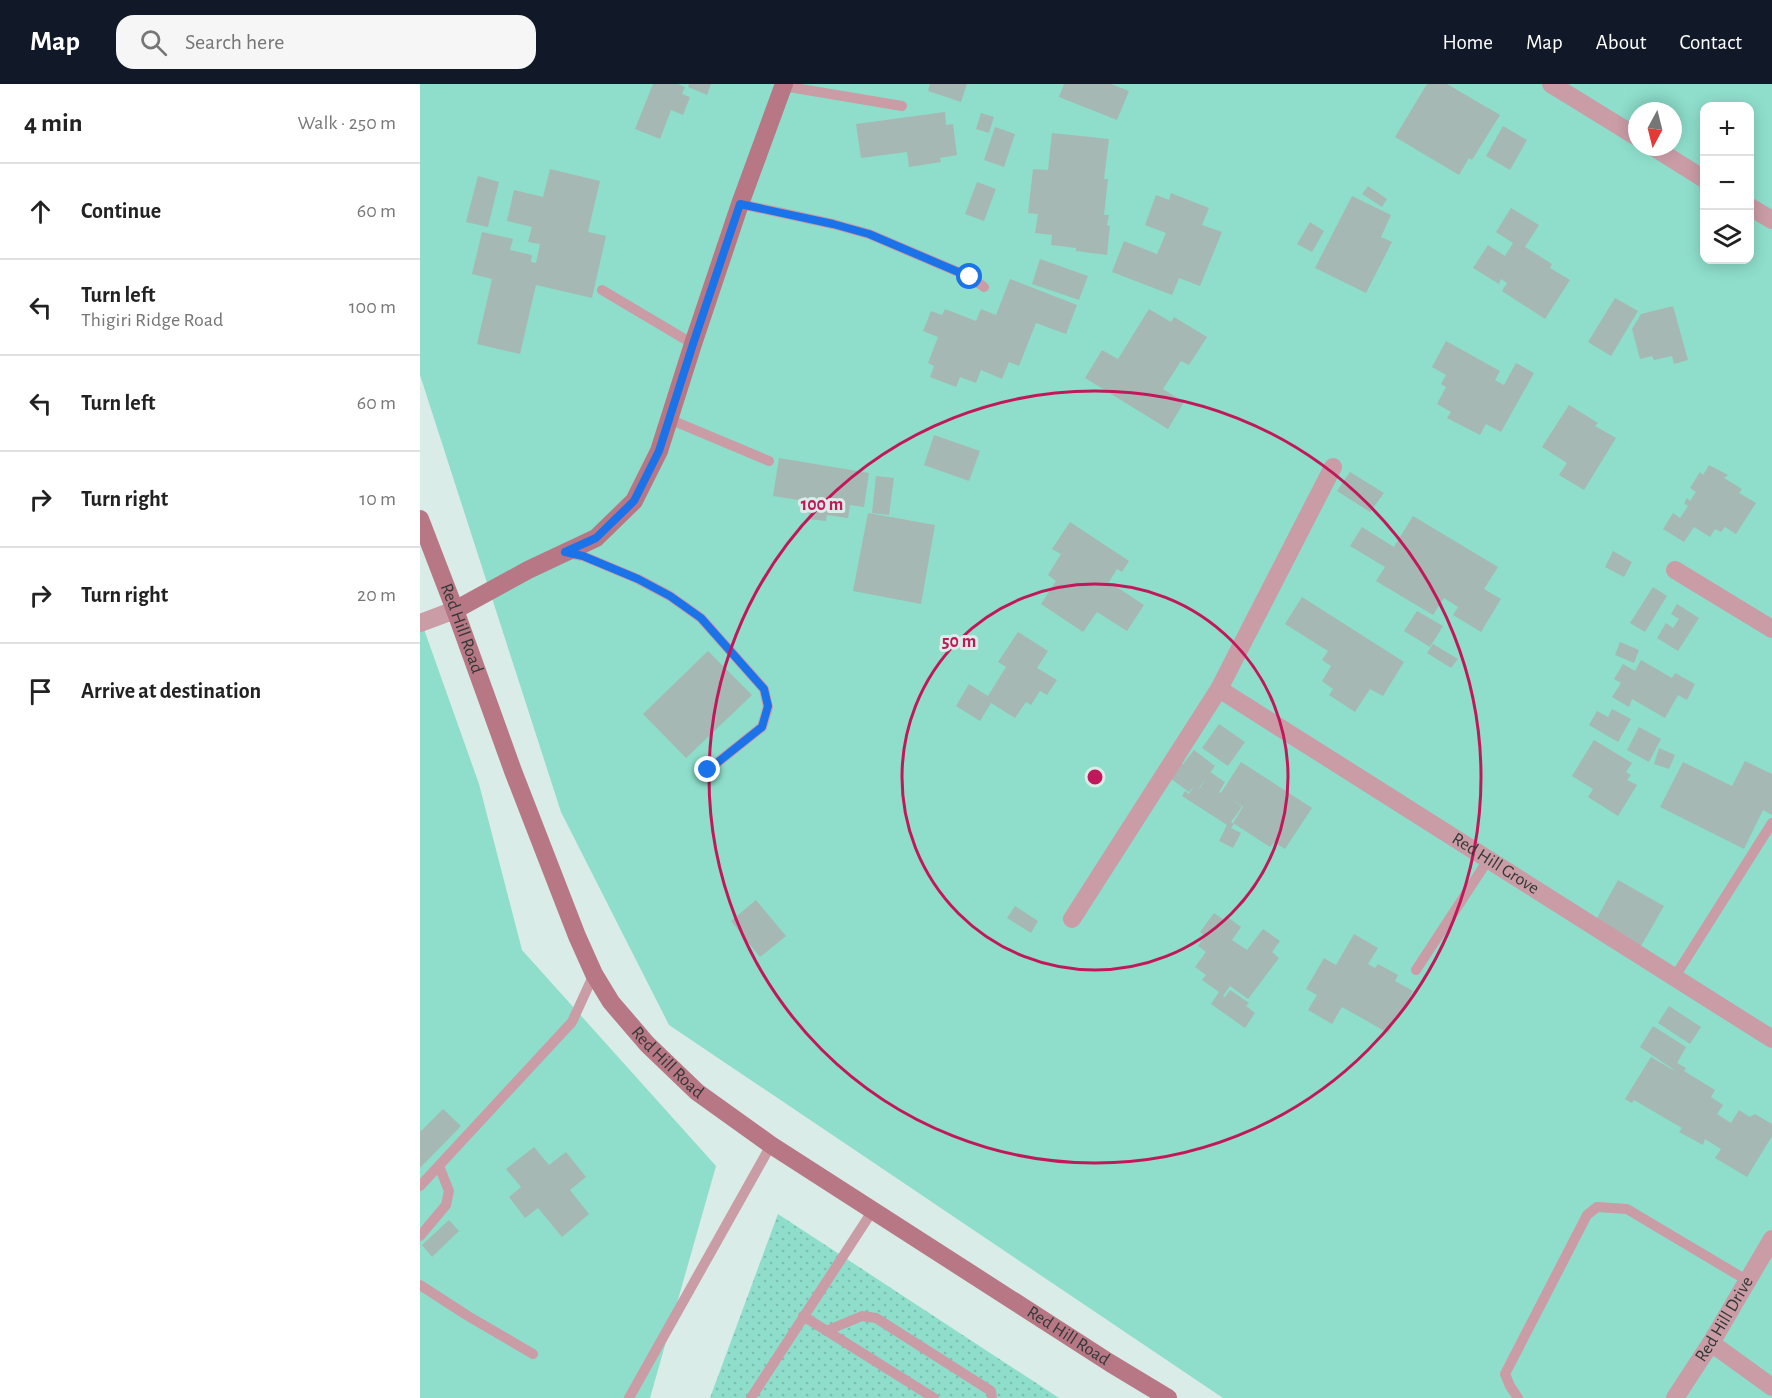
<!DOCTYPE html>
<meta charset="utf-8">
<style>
body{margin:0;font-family:"Alegreya Sans",sans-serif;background:#f6f6f6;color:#222}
.controls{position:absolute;right:18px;top:18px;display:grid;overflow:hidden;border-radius:12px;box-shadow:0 3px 15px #0003}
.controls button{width:54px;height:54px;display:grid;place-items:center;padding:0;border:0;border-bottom:2px solid #e0e0e0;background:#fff;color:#222;font:30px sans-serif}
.compass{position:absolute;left:1208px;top:18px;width:54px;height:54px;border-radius:50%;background:#fff;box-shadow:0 3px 15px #0003;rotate:187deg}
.stop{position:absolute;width:18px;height:18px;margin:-14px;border:4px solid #1a73e8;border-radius:50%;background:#fff}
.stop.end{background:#1a73e8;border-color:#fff;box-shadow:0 2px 6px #0008}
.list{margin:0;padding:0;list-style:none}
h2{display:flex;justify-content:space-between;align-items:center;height:78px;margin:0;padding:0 24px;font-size:26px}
h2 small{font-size:20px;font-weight:400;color:#767676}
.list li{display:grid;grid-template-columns:39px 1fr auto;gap:18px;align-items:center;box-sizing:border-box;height:96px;padding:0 24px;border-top:2px solid #e0e0e0}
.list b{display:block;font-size:22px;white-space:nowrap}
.list p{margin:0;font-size:20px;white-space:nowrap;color:#767676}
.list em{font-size:20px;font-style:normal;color:#767676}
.icon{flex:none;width:33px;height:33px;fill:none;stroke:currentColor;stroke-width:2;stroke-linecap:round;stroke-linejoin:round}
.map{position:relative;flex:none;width:1352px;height:1314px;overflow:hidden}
header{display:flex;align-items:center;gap:36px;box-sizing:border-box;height:84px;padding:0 30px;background:#111827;color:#fff}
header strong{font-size:28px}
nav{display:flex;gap:33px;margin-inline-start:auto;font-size:21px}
.search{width:420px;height:54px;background:#f6f6f6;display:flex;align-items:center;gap:15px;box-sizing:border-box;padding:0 21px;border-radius:18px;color:#767676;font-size:22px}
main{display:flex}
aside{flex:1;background:#fff}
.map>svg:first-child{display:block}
.grass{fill:url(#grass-dots)}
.garden{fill:#8edecb;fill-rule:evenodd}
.building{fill:#a6b8b3}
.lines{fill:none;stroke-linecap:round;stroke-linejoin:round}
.lane{stroke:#ca9ca5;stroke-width:10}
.street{stroke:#ca9ca5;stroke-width:18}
.secondary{stroke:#b87785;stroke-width:18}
.route{stroke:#1a73e8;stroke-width:8}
.ring{fill:none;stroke:#c2185b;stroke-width:3}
.labels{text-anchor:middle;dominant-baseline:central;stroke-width:6;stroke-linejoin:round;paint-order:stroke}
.street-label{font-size:18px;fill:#313836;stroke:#d9ece7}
.centre{fill:#c2185b;stroke:#d9ece7;stroke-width:3}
.ring-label{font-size:18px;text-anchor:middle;font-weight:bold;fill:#c2185b;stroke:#d9ece7;stroke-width:6;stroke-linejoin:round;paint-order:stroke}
</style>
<header>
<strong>Map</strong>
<div class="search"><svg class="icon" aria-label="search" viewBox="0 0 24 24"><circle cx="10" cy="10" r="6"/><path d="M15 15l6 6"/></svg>Search here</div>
<nav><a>Home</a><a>Map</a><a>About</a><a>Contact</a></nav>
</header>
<main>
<aside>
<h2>4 min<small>Walk · 250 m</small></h2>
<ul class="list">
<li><svg class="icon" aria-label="ahead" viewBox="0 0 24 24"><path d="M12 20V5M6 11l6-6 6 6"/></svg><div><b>Continue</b></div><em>60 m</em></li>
<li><svg class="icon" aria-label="left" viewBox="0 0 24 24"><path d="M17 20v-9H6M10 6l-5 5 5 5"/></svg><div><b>Turn left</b><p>Thigiri Ridge Road</p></div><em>100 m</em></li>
<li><svg class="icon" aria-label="left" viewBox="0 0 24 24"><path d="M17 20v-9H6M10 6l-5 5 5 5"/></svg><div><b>Turn left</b></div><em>60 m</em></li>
<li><svg class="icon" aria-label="right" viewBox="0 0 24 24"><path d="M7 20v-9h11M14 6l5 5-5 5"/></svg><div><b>Turn right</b></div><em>10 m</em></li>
<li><svg class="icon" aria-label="right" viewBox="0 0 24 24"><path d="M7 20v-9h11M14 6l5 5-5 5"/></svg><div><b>Turn right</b></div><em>20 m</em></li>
<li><svg class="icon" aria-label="arrive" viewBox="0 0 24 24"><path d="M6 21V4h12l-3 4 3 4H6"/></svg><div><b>Arrive at destination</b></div></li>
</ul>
</aside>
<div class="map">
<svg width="1352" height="1314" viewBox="0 0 1352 1314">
<defs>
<pattern id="grass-dots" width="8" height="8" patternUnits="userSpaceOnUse" patternTransform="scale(1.5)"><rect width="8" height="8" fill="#8edecb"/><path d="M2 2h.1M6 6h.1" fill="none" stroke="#7bbfaf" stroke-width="1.8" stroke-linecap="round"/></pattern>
</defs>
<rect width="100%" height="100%" fill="#d9ece7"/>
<path class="grass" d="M358,1130L639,1314H290Z"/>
<g class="garden">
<path d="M0,0H1352V1314H803L249,941L141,728L0,291ZM1284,22H1330V176H1284ZM1217,27H1253V63H1217Z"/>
<path d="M0,534L59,700L102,866L296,1082L230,1314H0Z"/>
</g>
<g class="building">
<path d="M233,0H258L265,3L262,10L270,13L263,31L251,26L240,55L215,45Z"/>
<path d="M269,0H291L287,11L268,3Z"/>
<path d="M510,0H547L541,18L508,7Z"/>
<path d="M644,0H691L709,7L697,36L639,13Z"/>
<path d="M1007,0H1027L1080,31L1052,76L1049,74L1039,91L975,53Z"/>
<path d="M525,28L526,41L533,40L537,71L520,74L521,78L489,83L487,68L441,74L436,40Z"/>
<path d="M561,29L574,33L569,49L556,45Z"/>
<path d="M1083,42L1107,56L1090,86L1066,72Z"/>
<path d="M575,43L595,50L584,83L564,76Z"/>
<path d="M632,49L689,55L684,95H688L684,131H689L687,141L690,142L687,171L656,167V164L631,161L632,151L615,149L618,130L608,129L613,85L628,86Z"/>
<path d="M130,85L180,97L168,148L186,152L172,214L116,201L100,270L57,260L72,195L52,190L62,148L93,155L90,166L112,171L111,178L116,179L120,160L108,158L112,143L87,137L94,106L123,113Z"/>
<path d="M58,92L79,98L68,143L46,138Z"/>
<path d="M557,98L576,105L564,137L545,130Z"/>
<path d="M948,102L967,115L962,123L942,110Z"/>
<path d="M751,109L789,124L782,141L802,148L780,202L759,194L752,211L692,188L704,157L737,170L746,149L725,141L736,111L749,116Z"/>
<path d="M932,112L971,131L961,153L972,158L946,209L895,184Z"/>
<path d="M1091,124L1119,141L1105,163L1132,180L1130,184L1150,196L1125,235L1082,207L1087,199L1081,195L1079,200L1053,184L1068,161L1085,172L1093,159L1076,148Z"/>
<path d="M890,138L904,147L892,168L877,160Z"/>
<path d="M620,175L668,192L659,216L612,200Z"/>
<path d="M590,195L657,221L646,250L616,239L599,282L589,278L582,295L561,286L556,299L540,293L536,303L510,293L514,282L508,279L518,253L503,247L511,227L522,231L525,225L556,237L561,225L576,231Z"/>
<path d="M1195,214L1218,227L1191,272L1168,258Z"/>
<path d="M1253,222L1268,276L1254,280L1252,272L1234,276L1232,272L1220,275L1212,245L1221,230Z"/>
<path d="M729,225L751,238L754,233L787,253L769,281L761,277L743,305L764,318L748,345L665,294L682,266L698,275Z"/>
<path d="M1026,257L1080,287L1075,296L1084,301L1096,279L1114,289L1081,348L1066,340L1060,351L1027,334L1031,328L1017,320L1026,303L1021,300L1026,291L1012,283Z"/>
<path d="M1149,321L1178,339L1175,342L1196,354L1164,406L1139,391L1147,379L1122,363Z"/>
<path d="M514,351L560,367L549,397L504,381Z"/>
<path d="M359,374L449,389L444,423L430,421L428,434L407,431L406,437L388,435L391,418L353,412Z"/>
<path d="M1289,381L1308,391L1304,394L1322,405L1319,409L1336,419L1316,450L1305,443L1301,448L1295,445L1290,453L1274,443L1264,458L1243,445L1253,429L1260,434L1268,422L1264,419L1267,414L1270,417L1276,408L1270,404L1280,388L1283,391Z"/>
<path d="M930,388L964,409L950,428L917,407Z"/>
<path d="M456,392L474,394L469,431L452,429Z"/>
<path d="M448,429L515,441L501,520L433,507Z"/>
<path d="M993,432L1078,483L1064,505L1081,515L1061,548L1033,531L1038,523L1024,514L1013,531L956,497L965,483L930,462L942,443L974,463Z"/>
<path d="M650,438L709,477L702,488L697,485L689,498L724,521L707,547L677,528L663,548L621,520L636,497L628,491L641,470L632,465Z"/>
<path d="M1193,467L1212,478L1204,493L1185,483Z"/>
<path d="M1233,503L1247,512L1225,548L1210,539Z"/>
<path d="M882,513L984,578L963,612L950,605L935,628L909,611L913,605L902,597L911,582L902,576L908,567L865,540Z"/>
<path d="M1257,520L1279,534L1258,567L1237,554L1246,539L1253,544L1259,535L1251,530Z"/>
<path d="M997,527L1023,542L1010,563L984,547Z"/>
<path d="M598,548L628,567L617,584L637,596L627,611L620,607L611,621L606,618L595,634L571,619L560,637L536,622L549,600L568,612L586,583L578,578Z"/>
<path d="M1200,558L1219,566L1214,579L1195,571Z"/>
<path d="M1013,560L1038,575L1031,584L1007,569Z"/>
<path d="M288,567L332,611L266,674L223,630Z"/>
<path d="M1221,576L1252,594L1255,589L1275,600L1267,616L1258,611L1245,634L1212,615L1209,623L1192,613L1201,599L1194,595L1203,580L1215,587Z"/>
<path d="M1192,625L1211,635L1198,658L1169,641L1177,627L1188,633Z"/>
<path d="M799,640L825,658L808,682L782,664Z"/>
<path d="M1219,643L1241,655L1229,678L1207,666Z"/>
<path d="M1174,656L1212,679L1206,688L1211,691L1207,696L1217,701L1198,732L1168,713L1173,705L1152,692Z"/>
<path d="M1239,664L1255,671L1249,685L1234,680Z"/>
<path d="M774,666L795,682L779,704H780L790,688L805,698L799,708L801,709L821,678L892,724L865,765L854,758L850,763L813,739L823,723L808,713L822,723L811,738L814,740L811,744L821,749L813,764L799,757L807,741L762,712L765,707L769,710L774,702L769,708L747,692L758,677L763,680Z"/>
<path d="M1325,677L1352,690V731L1343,726L1324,765L1240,723L1263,678L1312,702Z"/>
<path d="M1198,796L1244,822L1221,862L1176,836Z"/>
<path d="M336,816L366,852L340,873L311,837Z"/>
<path d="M595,822L618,837L611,849L587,834Z"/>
<path d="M794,829L804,836L806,832L821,843L812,856L827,866L843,845L860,857L852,868L859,874L828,915L810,902L803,912L805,913L810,906L829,919L826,922L835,929L825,944L791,920L799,908L782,896L786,891L775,883L786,868L778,862L785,852L780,848Z"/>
<path d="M934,850L958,864L948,880L955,884L958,880L978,891L975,897L993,907L968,949L922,923L912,940L888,926L897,911L886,905L904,874L916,881Z"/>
<path d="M1249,922L1281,943L1270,960L1238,939Z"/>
<path d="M1233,942L1266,963L1257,979L1266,984L1264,987L1295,1006L1291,1013L1303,1021L1297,1030L1311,1039L1319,1026L1330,1033L1335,1030L1352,1040V1052L1327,1093L1295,1074L1301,1065L1285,1055L1283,1061L1259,1048L1262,1044L1214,1016L1212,1019L1205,1015L1231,973L1253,986V985L1220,963Z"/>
<path d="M23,1025L41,1042L0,1084V1048Z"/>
<path d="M114,1063L129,1081L146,1068L166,1093L150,1106L169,1130L142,1153L118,1124L105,1134L89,1113L101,1103L86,1085Z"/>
<path d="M29,1136L39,1147L12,1173L2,1161Z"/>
</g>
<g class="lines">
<g class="lane">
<path d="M363,2L482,22"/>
<path d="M320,120L413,140L449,150L550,193L564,203"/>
<path d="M182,206L273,260"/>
<path d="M249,335L349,377"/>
<path d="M148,469L163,472L218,495L250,512L281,534L344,605L348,623L342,643L288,686"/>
<path d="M996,886L1068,776"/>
<path d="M1254,894L1352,739"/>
<path d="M0,1102L152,938L174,890"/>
<path d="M0,1152L26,1121L29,1107L19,1082"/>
<path d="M0,1201L48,1232L113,1270"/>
<path d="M383,1232L514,1314"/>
<path d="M406,1247L442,1232L456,1234L571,1307L572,1314"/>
<path d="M209,1314L351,1061"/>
<path d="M331,1314L453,1126"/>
<path d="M1098,1314L1090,1302L1085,1290L1167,1131L1177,1123L1207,1125L1328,1197"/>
</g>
<g class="street">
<path d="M1131,0L1217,53"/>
<path d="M1233,63L1284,95"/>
<path d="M1330,123L1352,136"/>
<path d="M1255,486L1352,545"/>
<path d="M0,539L35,526"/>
<path id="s1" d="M799,605L1352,955"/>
<path d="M652,835L799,605L913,383"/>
<path d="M1291,1259L1352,1303"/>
<path id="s2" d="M1255,1314L1291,1259L1352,1155"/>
</g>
<g class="secondary">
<path id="s3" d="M0,435L35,526L93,687L157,852L174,890L191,918L227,960L277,1008L351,1061L690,1279L748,1314"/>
<path d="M35,526L108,486L176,454L214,417L239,367L273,260L320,120L364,0"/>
</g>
</g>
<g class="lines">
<path class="route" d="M288,686L342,643L348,622L344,605L281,534L250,512L218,495L163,472L145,468L176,454L214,417L239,367L273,260L320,120L413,140L449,150L550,193"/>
</g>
<g class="ring">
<circle cx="675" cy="693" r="193"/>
<circle cx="675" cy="693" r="386"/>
</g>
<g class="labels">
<g class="street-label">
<text stroke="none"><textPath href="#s3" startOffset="117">Red Hill Road</textPath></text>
<text stroke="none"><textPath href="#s1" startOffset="327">Red Hill Grove</textPath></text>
<text stroke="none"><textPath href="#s3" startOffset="603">Red Hill Road</textPath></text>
<text stroke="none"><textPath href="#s2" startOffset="93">Red Hill Drive</textPath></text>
<text stroke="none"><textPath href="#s3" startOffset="1089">Red Hill Road</textPath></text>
</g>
</g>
<circle cx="675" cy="693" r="9" class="centre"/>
<g class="ring-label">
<text x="402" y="426">100 m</text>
<text x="539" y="563">50 m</text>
</g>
</svg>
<div class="controls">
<button>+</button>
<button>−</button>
<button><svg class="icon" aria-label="layers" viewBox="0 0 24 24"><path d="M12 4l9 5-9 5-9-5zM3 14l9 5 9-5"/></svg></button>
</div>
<svg class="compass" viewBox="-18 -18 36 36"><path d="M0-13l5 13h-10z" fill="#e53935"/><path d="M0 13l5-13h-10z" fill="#767676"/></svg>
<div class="stop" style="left:550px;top:193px"></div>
<div class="stop end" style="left:288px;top:686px"></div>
</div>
</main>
